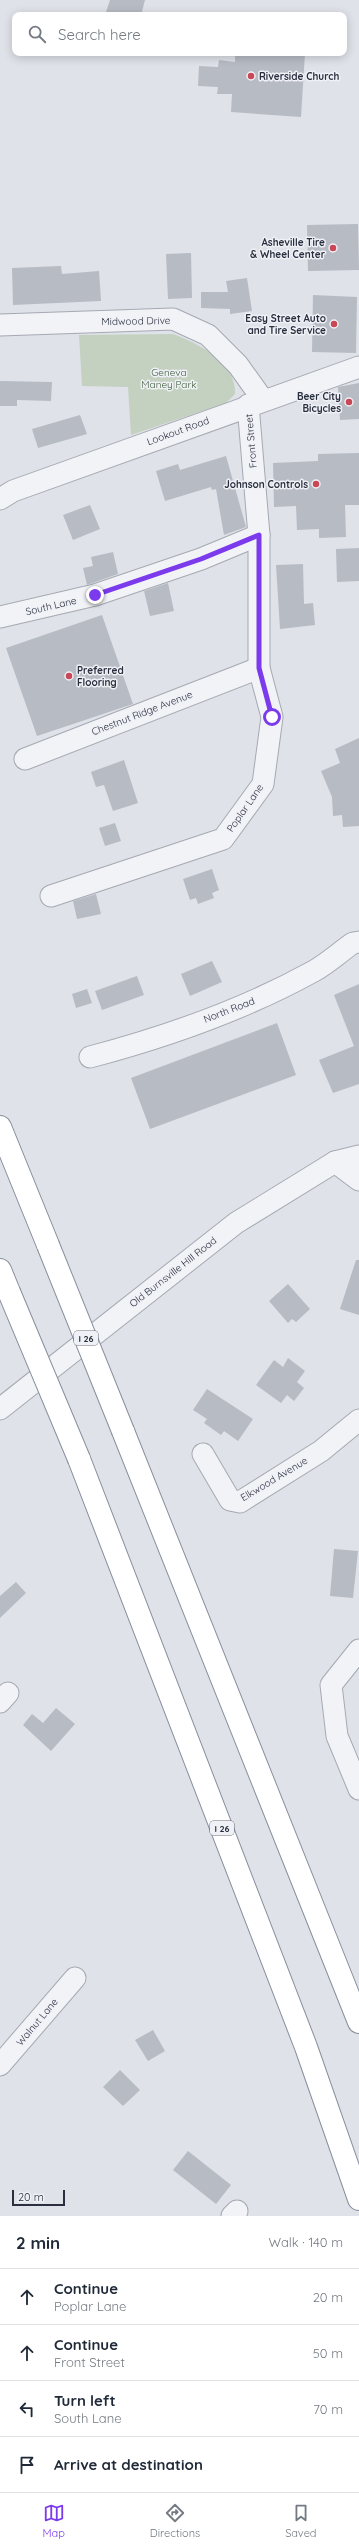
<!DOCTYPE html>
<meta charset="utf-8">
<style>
body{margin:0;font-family:Quicksand,sans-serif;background:#f6f6f7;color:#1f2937}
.scale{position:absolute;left:12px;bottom:10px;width:53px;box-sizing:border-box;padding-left:4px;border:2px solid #292f3e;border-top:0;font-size:11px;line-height:14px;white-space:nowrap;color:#292f3e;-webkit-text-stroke:3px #eff1f6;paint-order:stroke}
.stop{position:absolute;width:12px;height:12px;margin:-9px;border:3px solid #7c3aed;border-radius:50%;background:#fff}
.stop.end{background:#7c3aed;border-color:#fff;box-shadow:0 1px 4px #0008}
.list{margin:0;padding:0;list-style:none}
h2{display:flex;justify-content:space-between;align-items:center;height:52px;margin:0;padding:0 16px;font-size:17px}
h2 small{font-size:13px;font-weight:400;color:#747a83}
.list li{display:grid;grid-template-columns:26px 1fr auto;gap:12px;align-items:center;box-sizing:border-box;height:56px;padding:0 16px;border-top:1px solid #e0e1e3}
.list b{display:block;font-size:15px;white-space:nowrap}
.list p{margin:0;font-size:13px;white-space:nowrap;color:#747a83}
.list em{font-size:13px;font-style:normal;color:#747a83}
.icon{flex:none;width:22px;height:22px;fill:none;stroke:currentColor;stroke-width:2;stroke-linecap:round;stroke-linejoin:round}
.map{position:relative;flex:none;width:359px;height:2216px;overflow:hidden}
.search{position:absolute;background:#fff;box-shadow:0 2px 10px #0003;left:12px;right:12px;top:12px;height:44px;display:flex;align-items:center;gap:10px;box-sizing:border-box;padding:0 14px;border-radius:8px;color:#747a83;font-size:15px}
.sheet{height:276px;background:#fff}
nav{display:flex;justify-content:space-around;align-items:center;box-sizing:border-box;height:56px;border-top:1px solid #e0e1e3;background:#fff;font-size:11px;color:#747a83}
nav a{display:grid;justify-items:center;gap:2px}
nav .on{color:#7c3aed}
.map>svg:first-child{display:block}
.green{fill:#c4d1c1}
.building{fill:#b7bbc4}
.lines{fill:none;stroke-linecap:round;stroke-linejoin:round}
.minor-casing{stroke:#a5a9b2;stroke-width:23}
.highway-casing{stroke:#878f9e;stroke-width:24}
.minor{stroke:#f2f3f6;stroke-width:21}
.highway{stroke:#fff;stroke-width:22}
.highway-bridge-casing{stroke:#878f9e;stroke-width:24;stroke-linecap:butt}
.highway-bridge{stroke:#fff;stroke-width:22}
.route{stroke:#7c3aed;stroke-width:5}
.poi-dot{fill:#c84955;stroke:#eff1f6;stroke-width:1.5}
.labels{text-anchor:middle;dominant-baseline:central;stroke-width:3;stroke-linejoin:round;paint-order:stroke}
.shield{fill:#eff1f6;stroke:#646975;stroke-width:1}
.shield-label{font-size:9px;font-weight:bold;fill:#292f3e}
.poi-label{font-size:10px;font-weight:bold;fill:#292f3e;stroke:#eff1f6;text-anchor:end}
.street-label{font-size:10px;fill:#292f3e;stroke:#eff1f6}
.park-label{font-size:10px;fill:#3b5a37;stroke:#eff1f6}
</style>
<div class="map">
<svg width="359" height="2216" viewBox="0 0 359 2216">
<rect width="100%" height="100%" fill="#dfe2e8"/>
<path class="green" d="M173,334C198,343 237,363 235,394L226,403L131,435L128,387L82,386L79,335Z"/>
<g class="building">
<path d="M110,0H145L141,15H105Z"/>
<path d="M235,53H305L301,117L231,112L232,94H217L218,87L198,86L199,66L218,67L219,60L235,62Z"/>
<path d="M358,224L359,270L308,271L307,225Z"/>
<path d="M191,253L192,298L168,299L166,254Z"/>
<path d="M61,266L62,274L99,271L101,301L13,305L12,268Z"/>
<path d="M247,278L252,311L230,314V309L201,308V292H228L226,281Z"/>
<path d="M313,295L357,297L356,353L312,352Z"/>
<path d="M0,381L52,382L51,401L17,400V406H0Z"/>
<path d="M359,383V419L340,420L338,387Z"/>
<path d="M80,415L87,434L38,448L32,429Z"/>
<path d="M359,453V505H345L346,537L319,538V529L297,530L296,506L274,507L273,463L318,461V454Z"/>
<path d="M226,456L246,527L224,535L216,489L212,490L211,487L165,501L156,471L178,464L180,470Z"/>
<path d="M90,505L100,529L73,540L63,515Z"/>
<path d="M359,548V581L337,582L336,549Z"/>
<path d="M113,552L118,574L87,585L83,568L93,566L91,557Z"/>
<path d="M303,564L304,604L313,603L315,625L280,629L276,565Z"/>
<path d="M168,583L174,611L150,616L144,591Z"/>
<path d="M102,615L133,704L37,736L6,648Z"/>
<path d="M359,738V826L343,827L342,815L333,816L332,797L321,771L340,763L335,749Z"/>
<path d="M124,760L138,803L113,811L104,785L96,787L91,772Z"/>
<path d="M115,823L121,841L105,846L99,828Z"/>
<path d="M212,869L219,890L212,893L214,898L198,904L196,898L190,900L183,879Z"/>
<path d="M96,894L101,914L77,919L73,901Z"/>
<path d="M212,961L222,982L190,996L181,974Z"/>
<path d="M137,976L144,995L102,1010L95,991Z"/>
<path d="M359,984V1084L333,1093L319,1060L354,1046L334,995Z"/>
<path d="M87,989L92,1003L76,1008L72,994Z"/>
<path d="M277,1023L296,1075L150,1129L131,1078Z"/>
<path d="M356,1260H359V1315L340,1309Z"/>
<path d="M288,1284L310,1309L296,1322L292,1319L288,1323L269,1301Z"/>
<path d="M288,1358L305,1371L297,1382L304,1388L294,1401L287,1395L281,1403L256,1385L274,1360L283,1367Z"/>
<path d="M207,1389L253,1419L238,1441L224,1431L221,1435L204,1423L207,1419L193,1410Z"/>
<path d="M334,1549L358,1551L353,1598L330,1596Z"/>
<path d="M16,1582L26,1593L0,1618V1596Z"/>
<path d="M56,1708L75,1724L51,1751L23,1725L32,1714L43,1723Z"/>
<path d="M153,2030L165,2051L148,2061L135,2040Z"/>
<path d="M120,2070L140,2090L123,2106L103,2087Z"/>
<path d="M188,2151L231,2185L216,2204L173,2170Z"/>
</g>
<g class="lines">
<g class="minor-casing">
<g id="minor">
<path d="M0,325L173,319L208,335L238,365L263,400"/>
<path d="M0,499L13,491L359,367"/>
<path d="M0,617L95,595L201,559L259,535"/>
<path d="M25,759L259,668"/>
<path d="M51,896L223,839L263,784L272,717L259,668V535L248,405"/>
<path d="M90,1057C166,1037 245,1009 314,971C328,963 340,952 353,943L359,942"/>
<path d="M335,1162L359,1180"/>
<path d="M0,1409L236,1223L335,1162L359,1156"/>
<path d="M203,1454L230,1500L240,1502L321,1451L359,1420"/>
<path d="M359,1650L331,1685L337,1736L359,1789"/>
<path d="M0,1702L8,1693"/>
<path d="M0,2065L75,1978"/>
<path d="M232,2216L237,2211"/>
</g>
</g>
<g class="highway-casing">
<g id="highway">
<path d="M0,1127L48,1245"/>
<path d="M0,1270L9,1292"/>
<path d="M123,1431L359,2022"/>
<path d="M79,1459L306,2047L359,2199"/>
</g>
</g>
<use href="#minor" class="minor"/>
<use href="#highway" class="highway"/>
<g class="highway-bridge-casing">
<g id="highway-bridge">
<path d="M48,1245L123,1431"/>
<path d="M9,1292L79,1459"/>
</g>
</g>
<use href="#highway-bridge" class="highway-bridge"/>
</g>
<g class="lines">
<path class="route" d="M95,595L201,559L259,535V668L272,717"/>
</g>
<g class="poi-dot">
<circle cx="251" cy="76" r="4"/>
<circle cx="333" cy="248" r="4"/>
<circle cx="334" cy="324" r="4"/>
<circle cx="349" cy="402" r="4"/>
<circle cx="316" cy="484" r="4"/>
<circle cx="69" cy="676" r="4"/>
</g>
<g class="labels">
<g class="shield">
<rect x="74" y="1331" width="24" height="14" rx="3"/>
<rect x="210" y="1821" width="24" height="14" rx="3"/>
</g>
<g class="shield-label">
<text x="86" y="1338">I 26</text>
<text x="222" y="1828">I 26</text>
</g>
<g class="poi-label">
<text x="259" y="76" text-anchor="start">Riverside Church</text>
<text x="325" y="242">Asheville Tire<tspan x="325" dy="12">&amp; Wheel Center</tspan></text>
<text x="326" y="318">Easy Street Auto<tspan x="326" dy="12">and Tire Service</tspan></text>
<text x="341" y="396">Beer City<tspan x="341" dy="12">Bicycles</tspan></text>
<text x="308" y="484">Johnson Controls</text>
<text x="77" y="670" text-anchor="start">Preferred<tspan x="77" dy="12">Flooring</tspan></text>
</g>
<g class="street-label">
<text transform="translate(136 321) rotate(-1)">Midwood Drive</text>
<text transform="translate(178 431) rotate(-20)">Lookout Road</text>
<text transform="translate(251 441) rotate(-95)">Front Street</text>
<text transform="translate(51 606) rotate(-13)">South Lane</text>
<text transform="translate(142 713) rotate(-21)">Chestnut Ridge Avenue</text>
<text transform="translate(245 808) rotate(-55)">Poplar Lane</text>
<text transform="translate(229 1010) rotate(-21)">North Road</text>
<text transform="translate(173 1272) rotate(-38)">Old Burnsville Hill Road</text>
<text transform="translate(274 1479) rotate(-31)">Elkwood Avenue</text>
<text transform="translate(37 2022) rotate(-50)">Walnut Lane</text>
</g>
<g class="park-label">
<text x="169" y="372">Geneva<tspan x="169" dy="12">Maney Park</tspan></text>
</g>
</g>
</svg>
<div class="scale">20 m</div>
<div class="stop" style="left:272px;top:717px"></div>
<div class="stop end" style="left:95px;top:595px"></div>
<div class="search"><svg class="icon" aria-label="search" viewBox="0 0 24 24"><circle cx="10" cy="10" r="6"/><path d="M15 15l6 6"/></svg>Search here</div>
</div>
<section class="sheet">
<h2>2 min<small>Walk · 140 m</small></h2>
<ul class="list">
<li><svg class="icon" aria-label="ahead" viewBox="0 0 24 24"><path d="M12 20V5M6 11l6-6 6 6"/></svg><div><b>Continue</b><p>Poplar Lane</p></div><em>20 m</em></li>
<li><svg class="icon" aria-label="ahead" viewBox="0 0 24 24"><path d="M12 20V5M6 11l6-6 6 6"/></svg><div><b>Continue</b><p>Front Street</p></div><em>50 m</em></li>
<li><svg class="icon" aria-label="left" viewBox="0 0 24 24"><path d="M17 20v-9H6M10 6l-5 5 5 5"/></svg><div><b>Turn left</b><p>South Lane</p></div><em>70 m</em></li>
<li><svg class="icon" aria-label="arrive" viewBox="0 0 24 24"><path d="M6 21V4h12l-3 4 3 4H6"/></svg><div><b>Arrive at destination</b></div></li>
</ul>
</section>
<nav>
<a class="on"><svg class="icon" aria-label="map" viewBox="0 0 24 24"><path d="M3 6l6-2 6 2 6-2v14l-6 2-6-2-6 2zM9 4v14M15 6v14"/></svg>Map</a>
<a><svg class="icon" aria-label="directions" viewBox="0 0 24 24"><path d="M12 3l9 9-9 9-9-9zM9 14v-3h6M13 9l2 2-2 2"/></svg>Directions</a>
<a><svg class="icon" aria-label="saved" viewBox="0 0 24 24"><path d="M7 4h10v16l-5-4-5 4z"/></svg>Saved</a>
</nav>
